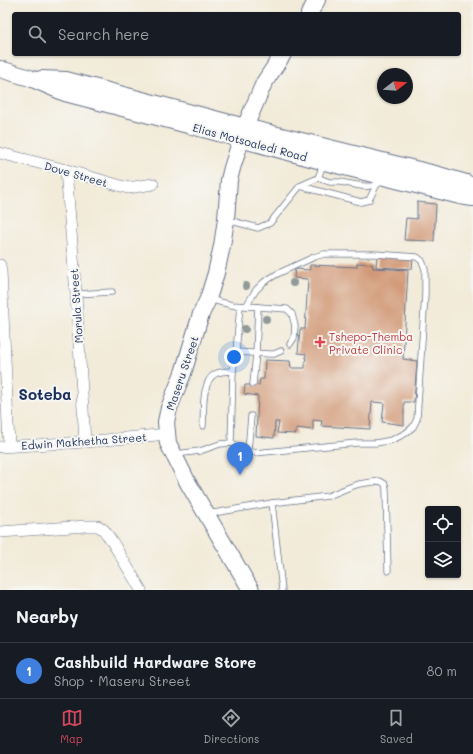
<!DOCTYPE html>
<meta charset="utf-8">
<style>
body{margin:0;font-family:Mali,sans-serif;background:#20242c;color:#f1f3f6}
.controls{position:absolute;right:12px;bottom:12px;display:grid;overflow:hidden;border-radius:4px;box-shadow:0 1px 3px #0004}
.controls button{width:36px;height:36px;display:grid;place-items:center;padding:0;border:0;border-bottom:1px solid #363941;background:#171b24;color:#f1f3f6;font:20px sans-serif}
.compass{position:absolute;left:377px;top:68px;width:36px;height:36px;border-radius:50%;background:#171b24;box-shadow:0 1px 3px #0004;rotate:73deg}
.you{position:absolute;left:234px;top:357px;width:14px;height:14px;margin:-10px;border:3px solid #fff;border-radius:50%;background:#1a73e8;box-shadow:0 0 0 6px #1a73e833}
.badge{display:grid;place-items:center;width:26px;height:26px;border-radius:50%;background:#d1495b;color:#fff;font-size:13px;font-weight:700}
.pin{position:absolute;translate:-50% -33px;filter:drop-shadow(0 1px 2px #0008)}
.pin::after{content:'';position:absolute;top:21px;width:14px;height:12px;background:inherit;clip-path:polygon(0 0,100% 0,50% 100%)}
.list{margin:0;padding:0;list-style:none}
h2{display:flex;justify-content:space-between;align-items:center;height:52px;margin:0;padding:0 16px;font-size:17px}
h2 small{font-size:13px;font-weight:400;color:#9ea1a6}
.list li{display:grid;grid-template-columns:26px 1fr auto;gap:12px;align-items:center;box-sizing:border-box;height:56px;padding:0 16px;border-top:1px solid #363941}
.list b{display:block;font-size:15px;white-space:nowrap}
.list p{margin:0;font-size:13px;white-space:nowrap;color:#9ea1a6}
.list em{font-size:13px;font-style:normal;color:#9ea1a6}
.icon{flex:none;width:22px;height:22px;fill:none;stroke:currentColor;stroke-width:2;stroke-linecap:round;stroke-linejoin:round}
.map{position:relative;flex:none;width:473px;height:590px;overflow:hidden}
.search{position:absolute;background:#171b24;box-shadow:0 1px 3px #0004;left:12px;right:12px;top:12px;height:44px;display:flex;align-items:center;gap:10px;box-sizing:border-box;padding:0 14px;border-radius:4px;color:#9ea1a6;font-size:15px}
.sheet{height:108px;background:#171b24}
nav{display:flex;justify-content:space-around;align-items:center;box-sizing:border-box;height:56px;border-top:1px solid #363941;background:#171b24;font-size:11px;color:#9ea1a6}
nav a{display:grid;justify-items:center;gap:2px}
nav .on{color:#d1495b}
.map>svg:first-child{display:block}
.building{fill:#d29a78}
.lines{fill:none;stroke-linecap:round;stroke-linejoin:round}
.lane-casing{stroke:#667189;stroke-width:7}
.street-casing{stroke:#667189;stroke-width:12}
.secondary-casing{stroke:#667189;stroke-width:18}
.lane{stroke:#fff;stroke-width:5.5}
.street{stroke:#fff;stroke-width:11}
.secondary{stroke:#fff;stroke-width:16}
.tree{fill:#929a99}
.health-dot{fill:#e0444e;stroke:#f6f6f2;stroke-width:1.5}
.labels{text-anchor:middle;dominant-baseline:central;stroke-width:4;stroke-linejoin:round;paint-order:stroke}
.street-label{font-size:11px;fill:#1b2f5e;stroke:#f6f6f2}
.health-label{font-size:11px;fill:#be3a42;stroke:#f6f6f2;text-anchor:start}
.district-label{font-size:15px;font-weight:bold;fill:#1b2f5e;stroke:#f6f6f2}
</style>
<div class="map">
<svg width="473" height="590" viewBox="0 0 473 590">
<rect width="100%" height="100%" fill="#f6f6f2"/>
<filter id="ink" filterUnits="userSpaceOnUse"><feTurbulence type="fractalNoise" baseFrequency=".025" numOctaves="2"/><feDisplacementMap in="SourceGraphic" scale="8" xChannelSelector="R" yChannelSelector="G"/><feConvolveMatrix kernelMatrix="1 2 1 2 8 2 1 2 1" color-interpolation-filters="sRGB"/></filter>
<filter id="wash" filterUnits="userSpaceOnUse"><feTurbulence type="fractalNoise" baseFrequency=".012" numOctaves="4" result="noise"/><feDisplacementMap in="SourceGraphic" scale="16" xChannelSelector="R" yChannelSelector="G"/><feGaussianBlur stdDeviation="0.9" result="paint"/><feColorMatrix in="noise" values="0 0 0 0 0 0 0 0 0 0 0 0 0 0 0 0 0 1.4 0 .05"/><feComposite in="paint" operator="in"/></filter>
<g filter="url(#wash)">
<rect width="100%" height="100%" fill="#f2ebd9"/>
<g id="blocks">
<g class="building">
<path d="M417,202L436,204L434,241L404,240L406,218L417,219Z"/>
<path d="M377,257L413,258L412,269L376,267Z"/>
<path d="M357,263L372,264L373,268L408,270L403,359L417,361L414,402H404V425L382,422L384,403L372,402L370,429L321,426L322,421L313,420V430L296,428V434L277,433L279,422H275L274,438L256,436L258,396L244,394L245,385H259L260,379H264L265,360L290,361L291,368H305L306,354L298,353L300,329H305L308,279L294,278L295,269L310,270V265L357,267Z"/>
</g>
</g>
</g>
<g filter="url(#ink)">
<use href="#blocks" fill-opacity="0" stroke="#667189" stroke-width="1"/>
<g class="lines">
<g class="lane-casing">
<g id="lane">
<path d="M318,178L324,162"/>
<path d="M300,186L361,202L369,200L377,184"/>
<path d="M228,220L258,228L270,223L300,186L318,178C322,179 326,181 330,182C334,182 337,182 340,182C354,184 371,191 383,181"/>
<path d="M76,294L112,292"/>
<path d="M208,299L232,305L287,309L292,314L295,326L294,338L290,344"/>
<path d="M246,306L256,290L264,282L277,274L314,257L324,254H375L417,257L422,261L425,269V294L417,419L413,427L406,433L392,440L376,443H357L265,452L255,453L248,451"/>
<path d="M236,352L270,354H274L281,351"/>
<path d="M253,384L256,354L258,307"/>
<path d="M203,426C204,412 201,382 215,374C220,371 227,371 233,371"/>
<path d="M231,443L233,371L236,352L240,306"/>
<path d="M176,454L200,451L220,444L231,443L238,446L248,451L251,416"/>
<path d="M272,503L282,590"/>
<path d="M208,514L272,503L328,496L350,487L359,484L380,481L385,484L386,489L388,571"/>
</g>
</g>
<g class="street-casing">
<g id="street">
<path d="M0,153L66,170L128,188L153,184"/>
<path d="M66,170L76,294L85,442"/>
<path d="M0,265L1,271L9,446"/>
<path d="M0,447L85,442L167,434"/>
<path d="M0,532L86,526H98L104,530L113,543L141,590"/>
</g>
</g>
<g class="secondary-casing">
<g id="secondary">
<path d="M309,14L317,0"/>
<path d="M0,69L30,78L65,93L211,131L325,162L460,196L473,198"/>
<path d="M41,79L66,80L245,127L435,174L466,183L473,187"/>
<path d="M251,590L188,483L168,443L166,422L169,408L183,373L201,314L208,299L216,273L222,246L226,219L229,180L232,168L245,127L264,83L283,54"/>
</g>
</g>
<use href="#lane" class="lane"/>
<use href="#street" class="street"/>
<use href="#secondary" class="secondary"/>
</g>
<g class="tree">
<circle cx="293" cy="283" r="4"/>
<circle cx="246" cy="286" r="4"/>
<circle cx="266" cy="319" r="4"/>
<circle cx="245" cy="329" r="4"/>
</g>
</g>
<path class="health-dot" d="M318 336h4v4h4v4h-4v4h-4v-4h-4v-4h4z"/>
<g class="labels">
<g class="street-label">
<text transform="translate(250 142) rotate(15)">Elias Motsoaledi Road</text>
<text transform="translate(76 174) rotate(16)">Dove Street</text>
<text transform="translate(76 306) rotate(-94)">Morula Street</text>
<text transform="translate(182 373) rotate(-71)">Maseru Street</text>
<text transform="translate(84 441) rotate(-4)">Edwin Makhetha Street</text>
</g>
<g class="health-label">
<text x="329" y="336">Tshepo-Themba<tspan x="329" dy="13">Private Clinic</tspan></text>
</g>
<g class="district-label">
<text x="45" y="394">Soteba</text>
</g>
</g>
</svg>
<div class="controls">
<button><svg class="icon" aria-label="locate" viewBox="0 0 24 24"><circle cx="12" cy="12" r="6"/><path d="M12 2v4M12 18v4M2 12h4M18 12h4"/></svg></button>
<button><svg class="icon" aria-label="layers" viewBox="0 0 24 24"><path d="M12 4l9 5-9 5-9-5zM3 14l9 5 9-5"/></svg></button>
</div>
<svg class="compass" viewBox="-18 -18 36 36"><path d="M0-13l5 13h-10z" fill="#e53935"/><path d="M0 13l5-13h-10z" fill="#9ea1a6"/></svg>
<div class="you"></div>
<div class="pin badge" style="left:240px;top:475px;background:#3f7fe0">1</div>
<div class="search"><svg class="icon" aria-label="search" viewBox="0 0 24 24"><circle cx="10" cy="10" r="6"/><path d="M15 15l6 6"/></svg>Search here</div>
</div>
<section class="sheet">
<h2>Nearby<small></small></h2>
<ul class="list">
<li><span class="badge" style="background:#3f7fe0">1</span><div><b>Cashbuild Hardware Store</b><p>Shop · Maseru Street</p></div><em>80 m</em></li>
</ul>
</section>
<nav>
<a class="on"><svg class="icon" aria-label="map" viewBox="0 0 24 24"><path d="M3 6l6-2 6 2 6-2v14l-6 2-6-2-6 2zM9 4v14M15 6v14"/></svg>Map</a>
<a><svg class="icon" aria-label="directions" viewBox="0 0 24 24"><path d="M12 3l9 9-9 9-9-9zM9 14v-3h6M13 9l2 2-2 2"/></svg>Directions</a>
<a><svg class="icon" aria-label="saved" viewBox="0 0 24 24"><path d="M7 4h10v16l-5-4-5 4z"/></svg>Saved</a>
</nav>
